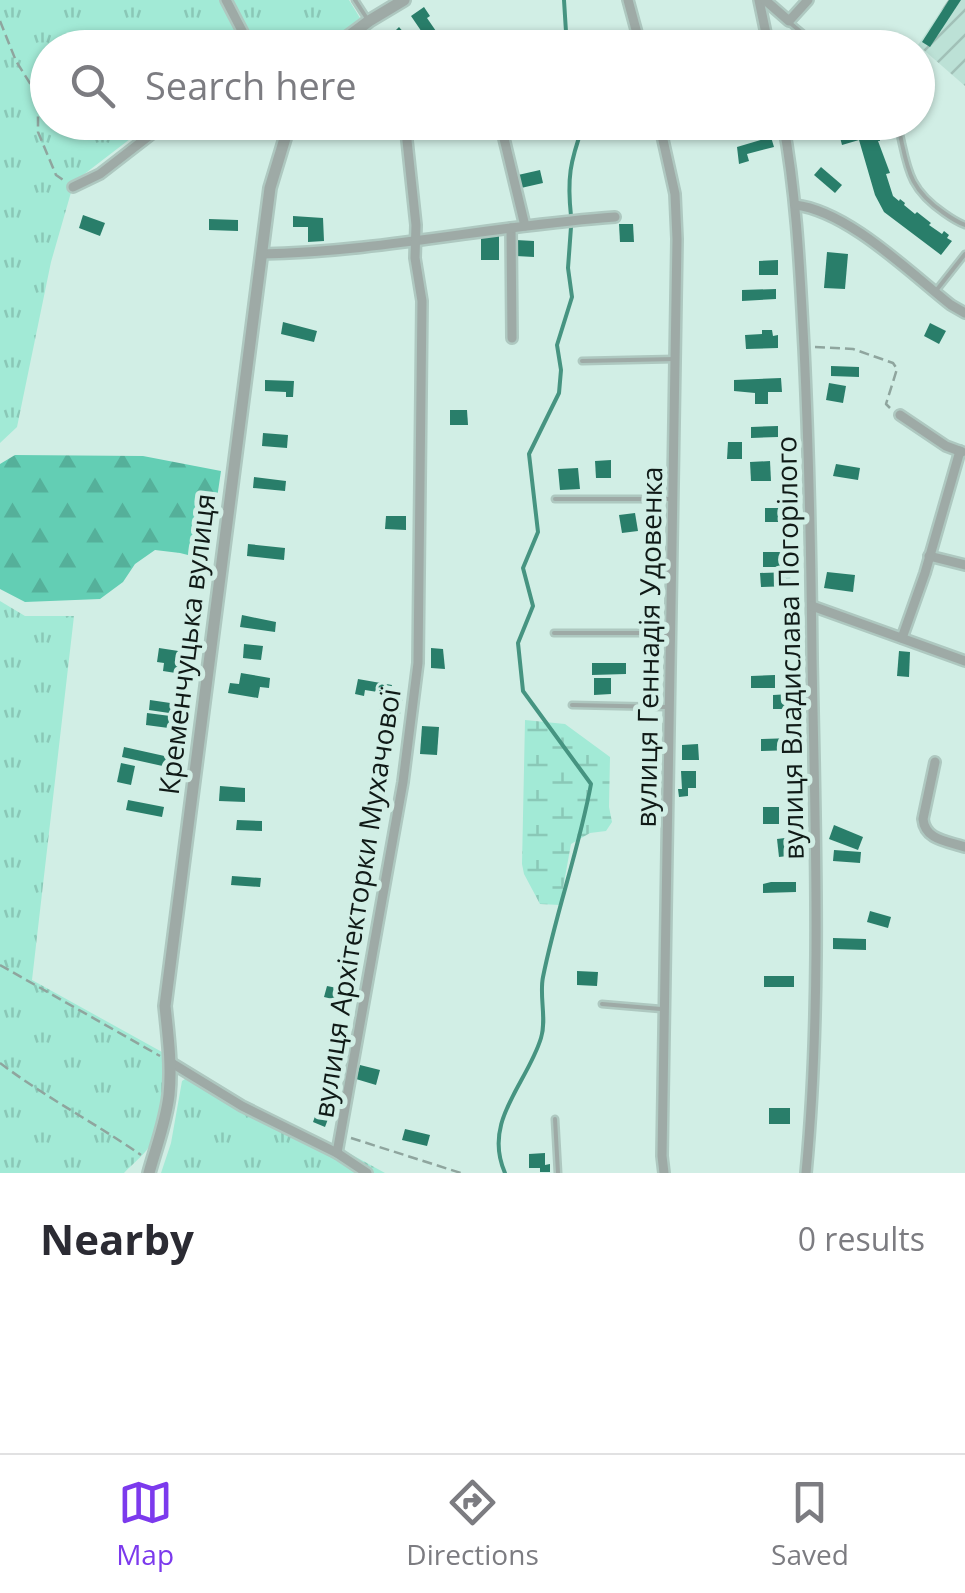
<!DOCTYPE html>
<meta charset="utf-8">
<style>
body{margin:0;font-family:"Open Sans",sans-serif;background:#f7f7f7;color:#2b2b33}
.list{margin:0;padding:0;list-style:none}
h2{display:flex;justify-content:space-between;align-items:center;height:130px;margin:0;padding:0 40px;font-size:42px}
h2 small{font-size:32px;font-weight:400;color:#7c7c81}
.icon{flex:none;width:55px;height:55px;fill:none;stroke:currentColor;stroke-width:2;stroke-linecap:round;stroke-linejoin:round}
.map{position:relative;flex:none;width:965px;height:1173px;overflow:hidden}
.search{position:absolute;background:#fff;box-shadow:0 2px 8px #0004;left:30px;right:30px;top:30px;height:110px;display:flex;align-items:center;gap:25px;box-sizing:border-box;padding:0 35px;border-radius:55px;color:#7c7c81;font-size:38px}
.sheet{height:280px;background:#fff}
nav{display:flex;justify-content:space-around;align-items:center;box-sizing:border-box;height:140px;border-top:2px solid #e1e1e2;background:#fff;font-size:28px;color:#7c7c81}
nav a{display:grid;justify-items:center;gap:5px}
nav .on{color:#7c3aed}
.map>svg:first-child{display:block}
.industrial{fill:url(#industrial-furrows)}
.grass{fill:url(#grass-tufts)}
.forest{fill:url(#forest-firs)}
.wetland{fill:url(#wetland-marsh)}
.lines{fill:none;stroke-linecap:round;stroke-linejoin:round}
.stream{stroke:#469481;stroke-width:4}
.building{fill:#297e6a}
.service-casing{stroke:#aec8c0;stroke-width:9}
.minor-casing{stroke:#aec8c0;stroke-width:14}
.tertiary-casing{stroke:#aec8c0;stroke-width:16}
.path{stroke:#8fa59e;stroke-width:2.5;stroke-dasharray:10 5;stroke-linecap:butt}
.service{stroke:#9eaaa6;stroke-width:4}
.minor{stroke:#9eaaa6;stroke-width:9}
.tertiary{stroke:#9eaaa6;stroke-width:11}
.labels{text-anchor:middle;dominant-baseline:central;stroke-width:10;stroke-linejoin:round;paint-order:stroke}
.street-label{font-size:28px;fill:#101a17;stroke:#d1eee5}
</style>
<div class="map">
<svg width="965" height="1173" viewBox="0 0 965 1173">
<defs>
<pattern id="industrial-furrows" width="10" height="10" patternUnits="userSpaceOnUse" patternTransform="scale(2.5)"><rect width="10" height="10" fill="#bce1d6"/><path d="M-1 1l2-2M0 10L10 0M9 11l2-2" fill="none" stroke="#a1c0b7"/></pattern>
<pattern id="grass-tufts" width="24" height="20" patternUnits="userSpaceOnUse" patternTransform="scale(2.5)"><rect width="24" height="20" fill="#a2ead6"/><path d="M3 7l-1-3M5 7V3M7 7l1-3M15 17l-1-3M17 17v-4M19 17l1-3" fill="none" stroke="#8ac8b7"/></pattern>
<pattern id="forest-firs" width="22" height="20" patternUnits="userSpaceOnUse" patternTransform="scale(2.5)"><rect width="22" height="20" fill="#63ceb4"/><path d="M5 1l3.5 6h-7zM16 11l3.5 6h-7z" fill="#55b09a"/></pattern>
<pattern id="wetland-marsh" width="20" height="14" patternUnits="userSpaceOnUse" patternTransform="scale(2.5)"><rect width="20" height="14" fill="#a2ead6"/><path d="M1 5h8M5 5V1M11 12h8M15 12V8" fill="none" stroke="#8ac8b7"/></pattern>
</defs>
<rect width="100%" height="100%" fill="#d1eee5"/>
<path class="industrial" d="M948,0H965V86L918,45Z"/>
<g class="grass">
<path d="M0,0H349L360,18L339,35L303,47H210L205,36L179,47L48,48V122L121,123L117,128L130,139L74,182L51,262L17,427L0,443Z"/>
<path d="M0,601L25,616H74L32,980L162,1052C163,1080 167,1116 152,1142C146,1154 133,1163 124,1173H0Z"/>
<path d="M188,1077L240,1111L339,1159L345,1151L385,1173H161L171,1143L182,1081Z"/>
</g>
<path class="forest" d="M15,455L143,456L221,471L208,560L180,553L155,550L135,564L123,582L100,599L25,602L0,589V464Z"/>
<path class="wetland" d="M525,720L565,724L610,757L609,807L612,822L606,831L590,833L571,844L560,905L540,904L524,874L522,864Z"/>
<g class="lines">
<g class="stream">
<path d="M564,0L567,48"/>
<path d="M571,216C567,178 570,162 583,126L580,122"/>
<path d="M505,1173C482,1121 527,1084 541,1038C547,1019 539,996 543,977C556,912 579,849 591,784L523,691L518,643L533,606L523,568L538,532L529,454L559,393L561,370L557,345L572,297L568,268L571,227"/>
</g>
</g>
<g class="building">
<path d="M949,0H961L930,47L922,42Z"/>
<path d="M424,7L430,16L427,18L438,34L428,41L411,16Z"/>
<path d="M399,27L405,34L408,32L412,37L409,39L413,44L409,48H402L395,39L389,44L383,37L388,32L391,35Z"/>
<path d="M836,122H867L870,131L875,130L876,134H879L880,141H878L890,173L886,174L893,196L899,201L900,199L905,203L904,205L915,214L917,212L931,223L929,225L942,234L944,231L949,235L947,238L952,241L941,255L884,212L875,195L859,140L842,145Z"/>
<path d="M771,137L774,147L747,154L749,161L739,164L737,147Z"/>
<path d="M821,167L842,185L835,193L814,175Z"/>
<path d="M540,170L543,183L521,188L518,175Z"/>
<path d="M83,215L105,223L100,236L79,228Z"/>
<path d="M293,216L323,218L324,241L308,242V227H293Z"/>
<path d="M209,219L238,220V231L209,230Z"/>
<path d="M619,224H633L634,242H620Z"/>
<rect x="481" y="236" width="18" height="24"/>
<path d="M516,240L534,241V257L516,256Z"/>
<path d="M827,252L848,254L845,289L824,288Z"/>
<path d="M778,260V275H759V261Z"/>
<path d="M776,289V299L742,301V290Z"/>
<path d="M283,322L317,331L314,342L281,334Z"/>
<path d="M930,323L946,331L939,344L924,336Z"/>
<path d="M762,330H772L773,336L778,335V348L746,349L745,335L762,334Z"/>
<path d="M831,366L859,367V377L831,376Z"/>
<path d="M781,378L782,392H768V404H755V393L734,391V380Z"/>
<path d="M265,380L294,381L293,397H286V392L265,391Z"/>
<path d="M829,383L846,386L843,403L826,400Z"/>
<path d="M450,410H467L468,425H450Z"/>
<path d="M778,426V437L751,438V427Z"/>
<path d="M263,433L288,435L287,448L262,446Z"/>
<path d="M728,442H742V459H727Z"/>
<path d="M611,460V478H596L595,461Z"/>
<path d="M770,461L771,481H751L750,462Z"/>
<path d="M836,464L860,468L858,480L833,476Z"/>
<path d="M578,468L580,489L560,490L558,469Z"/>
<path d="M254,477L286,481L285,491L253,488Z"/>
<rect x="765" y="508" width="24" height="14"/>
<path d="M635,513L638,531L622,533L619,515Z"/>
<path d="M386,516H406V530L385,529Z"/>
<path d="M248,544L285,548L284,560L247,556Z"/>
<rect x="763" y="552" width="30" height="15"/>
<path d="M790,572L791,586L761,587L760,573Z"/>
<path d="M827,572L855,575L853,592L824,588Z"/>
<path d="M242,615L276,622L275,632L240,627Z"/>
<path d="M244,644L263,646L261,660L243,658Z"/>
<path d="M159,648L185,652L182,674L163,671L164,663L157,662Z"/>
<path d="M431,648L443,649L445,669L431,668Z"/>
<path d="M899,651L910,652L909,677L897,676Z"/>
<path d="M592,663H626V674L592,675Z"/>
<path d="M241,673L270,678L269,688L260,687L258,698L228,693L230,683L239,684Z"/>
<path d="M775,675V688H751V676Z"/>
<path d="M594,678H611V694L594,695Z"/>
<path d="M358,679L392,685L390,694L365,690L364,696L355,694Z"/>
<path d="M791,694L792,709H773V695Z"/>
<path d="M382,695L403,700L400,714L379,709Z"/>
<path d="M150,700L177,704L176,714L149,710Z"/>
<path d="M147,713L178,717L176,729L146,725Z"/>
<path d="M422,726L439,727L437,755L420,754Z"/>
<path d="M793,738L794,750L761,751V739Z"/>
<path d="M698,744L699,760H682V745Z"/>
<path d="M124,747L169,757L167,767L122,757Z"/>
<path d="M121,763L135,766L131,785L117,782Z"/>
<path d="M681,771H696V788H688V796L679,797L678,789H682Z"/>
<path d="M220,786L245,788V802L219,801Z"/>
<path d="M128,800L164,807L162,817L126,810Z"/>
<rect x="763" y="807" width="16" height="17"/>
<path d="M237,820L262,821V831L236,830Z"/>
<path d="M834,825L863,837L858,850L829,839Z"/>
<path d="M793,837L796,855L779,857L777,839Z"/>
<path d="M834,850L861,852L860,863L833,861Z"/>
<path d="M232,876L261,878L260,887L231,885Z"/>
<path d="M771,882H796V892L763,893V884Z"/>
<path d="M870,911L891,917L888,928L867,922Z"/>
<path d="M833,938L866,939V950L833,949Z"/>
<path d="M577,971L598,972L597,986L577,985Z"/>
<rect x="764" y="976" width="30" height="11"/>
<path d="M327,986L347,990L345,1002L324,997Z"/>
<path d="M360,1065L380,1070L376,1085L356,1079Z"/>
<path d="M319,1105L336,1111L332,1120L328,1119L325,1127L313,1122Z"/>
<rect x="769" y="1108" width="21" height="16"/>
<path d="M405,1129L430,1135L427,1146L402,1140Z"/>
<path d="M545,1153V1165L550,1164V1172H540V1168H529V1154Z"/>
</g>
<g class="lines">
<g class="service-casing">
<g id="service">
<path d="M355,0L366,17"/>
<path d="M789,22L820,48"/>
<path d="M897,122C908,165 905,186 944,213C951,218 957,222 965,225"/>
<path d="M935,292L965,254"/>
<path d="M582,361L675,359"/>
<path d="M555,499H673"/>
<path d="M554,633H671"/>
<path d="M572,705L666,707"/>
<path d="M602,1004L661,1009"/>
<path d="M555,1119L558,1173"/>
</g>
</g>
<g class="minor-casing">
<g id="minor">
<path d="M226,0L251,48"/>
<path d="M628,0L641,48"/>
<path d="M759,0L769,48"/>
<path d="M765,0L789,21L808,0"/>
<path d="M318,48L339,40"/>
<path d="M500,122L525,226"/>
<path d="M659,122L675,194L677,239L662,1156L664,1173"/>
<path d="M783,122C797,197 800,273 804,348C809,452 811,555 812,659C815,830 822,1003 806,1173"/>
<path d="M73,187L100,174L167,122"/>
<path d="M795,205C848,211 909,272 951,305L965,313"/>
<path d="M511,228L512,338"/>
<path d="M261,254C380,252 497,225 615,217"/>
<path d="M900,415L946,446L962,452"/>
<path d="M929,556L965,565"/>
<path d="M812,606L965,661"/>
<path d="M902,638L925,573L960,451"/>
<path d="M935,762L923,819C925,840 947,841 965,847"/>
<path d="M170,1062L242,1106L337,1153L367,1173"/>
<path d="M337,1153L403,782L418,663L422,301L415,258L416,225L405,122"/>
</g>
</g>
<g class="tertiary-casing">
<g id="tertiary">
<path d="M333,48L369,21L404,0"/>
<path d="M149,1173C156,1147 166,1122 169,1095C172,1065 168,1035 165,1006L270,188L290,122"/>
</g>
</g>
<g class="path">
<path d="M0,21L16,61L38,96V132L56,175L66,182"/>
<path d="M815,347L853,349L893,363L897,369L886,404L891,409"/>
<path d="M0,965L160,1056"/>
<path d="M0,1063C45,1097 95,1123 141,1155"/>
<path d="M351,1138L461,1173"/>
</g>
<use href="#service" class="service"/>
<use href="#minor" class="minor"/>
<use href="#tertiary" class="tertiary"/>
</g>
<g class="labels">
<g class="street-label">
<text transform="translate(186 644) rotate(-83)">Кременчуцька вулиця</text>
<text transform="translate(648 647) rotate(-89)">вулиця Геннадія Удовенка</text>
<text transform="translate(789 648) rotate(-91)">вулиця Владислава Погорілого</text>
<text transform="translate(356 903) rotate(-81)">вулиця Архітекторки Мухачової</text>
</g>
</g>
</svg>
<div class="search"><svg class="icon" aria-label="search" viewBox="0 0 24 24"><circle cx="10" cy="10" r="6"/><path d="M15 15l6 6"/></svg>Search here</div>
</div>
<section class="sheet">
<h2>Nearby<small>0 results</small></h2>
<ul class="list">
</ul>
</section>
<nav>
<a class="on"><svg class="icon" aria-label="map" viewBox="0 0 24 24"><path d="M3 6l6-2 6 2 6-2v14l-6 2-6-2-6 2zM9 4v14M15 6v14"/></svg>Map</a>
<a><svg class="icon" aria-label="directions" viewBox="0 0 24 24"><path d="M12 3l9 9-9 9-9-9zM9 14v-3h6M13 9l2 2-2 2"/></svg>Directions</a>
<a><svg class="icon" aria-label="saved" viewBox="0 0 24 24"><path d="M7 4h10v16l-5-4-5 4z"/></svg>Saved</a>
</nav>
